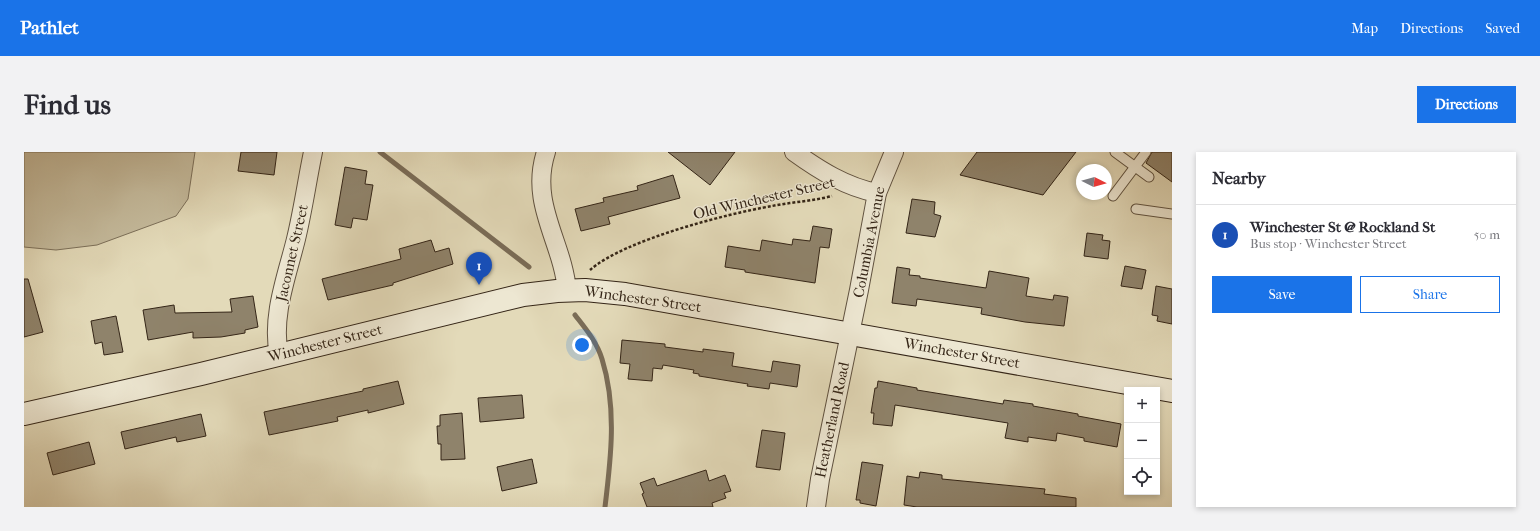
<!DOCTYPE html>
<meta charset="utf-8">
<style>
body{margin:0;font-family:"IM FELL French Canon",serif;background:#f2f2f3;color:#2b2b33}
.controls{position:absolute;right:12px;bottom:12px;display:grid;overflow:hidden;border-radius:0px;box-shadow:0 2px 6px #0003}
.controls button{width:36px;height:36px;display:grid;place-items:center;padding:0;border:0;border-bottom:1px solid #e1e1e2;background:#fff;color:#2b2b33;font:20px sans-serif}
.compass{position:absolute;left:1052px;top:12px;width:36px;height:36px;border-radius:50%;background:#fff;box-shadow:0 2px 6px #0003;rotate:96deg}
.you{position:absolute;left:558px;top:193px;width:14px;height:14px;margin:-10px;border:3px solid #fff;border-radius:50%;background:#1a73e8;box-shadow:0 0 0 6px #1a73e833}
.badge{display:grid;place-items:center;width:26px;height:26px;border-radius:50%;background:#1a73e8;color:#fff;font-size:13px;font-weight:700}
.pin{position:absolute;translate:-50% -33px;filter:drop-shadow(0 1px 2px #0008)}
.pin::after{content:'';position:absolute;top:21px;width:14px;height:12px;background:inherit;clip-path:polygon(0 0,100% 0,50% 100%)}
.list{margin:0;padding:0;list-style:none}
h2{display:flex;justify-content:space-between;align-items:center;height:52px;margin:0;padding:0 16px;font-size:17px}
h2 small{font-size:13px;font-weight:400;color:#7c7c81}
.list li{display:grid;grid-template-columns:26px 1fr auto;gap:12px;align-items:center;box-sizing:border-box;height:60px;padding:0 16px;border-top:1px solid #e1e1e2}
.list b{display:block;font-size:15px;white-space:nowrap}
.list p{margin:0;font-size:13px;white-space:nowrap;color:#7c7c81}
.list em{font-size:13px;font-style:normal;color:#7c7c81}
.actions{display:flex;gap:8px;padding:12px 16px}
.actions a{flex:1;padding:9px 0;border:1px solid #1a73e8;border-radius:0px;text-align:center;font-size:14px;color:#1a73e8}
.actions .main{background:#1a73e8;color:#fff}
.icon{flex:none;width:22px;height:22px;fill:none;stroke:currentColor;stroke-width:2;stroke-linecap:round;stroke-linejoin:round}
.map{position:relative;flex:none;width:1148px;height:355px;overflow:hidden;border-radius:0px}
header{display:flex;align-items:center;gap:24px;box-sizing:border-box;height:56px;padding:0 20px;background:#1a73e8;color:#fff}
header strong{font-size:19px}
nav{display:flex;gap:22px;margin-inline-start:auto;font-size:14px}
.intro{display:flex;align-items:center;justify-content:space-between;box-sizing:border-box;height:96px;padding:0 24px}
h1{margin:0;font-size:28px}
.button{padding:10px 18px;border-radius:0px;background:#1a73e8;color:#fff;font-size:14px;font-weight:700}
main{display:flex;gap:24px;padding:0 24px}
aside{flex:1;background:#fff;border-radius:0px;box-shadow:0 2px 6px #0003}
.map>svg:first-child{display:block}
.green{fill:#c5bb9d;stroke:#7c705a}
.lines{fill:none;stroke-linecap:round;stroke-linejoin:round}
.stream{stroke:#7a6c57;stroke-width:5}
.building{fill:#8f836b;stroke:#342517}
.lane-casing{stroke:#605240;stroke-width:11}
.street-casing{stroke:#605240;stroke-width:20}
.secondary-casing{stroke:#342517;stroke-width:24}
.path{stroke:#342517;stroke-width:2.5;stroke-dasharray:3 2;stroke-linecap:butt}
.lane{stroke:#ede7d2;stroke-width:9}
.street{stroke:#ede7d2;stroke-width:18}
.secondary{stroke:#ede7d2;stroke-width:22}
.labels{text-anchor:middle;dominant-baseline:central;stroke-width:3;stroke-linejoin:round;paint-order:stroke}
.street-label{font-size:15px;fill:#342517;stroke:#ede7d2}
</style>
<header>
<strong>Pathlet</strong>
<nav><a>Map</a><a>Directions</a><a>Saved</a></nav>
</header>
<div class="intro"><h1>Find us</h1><a class="button">Directions</a></div>
<main>
<div class="map">
<svg width="1148" height="355" viewBox="0 0 1148 355">
<rect width="100%" height="100%" fill="#e3dab9"/>
<filter id="stains"><feTurbulence type="fractalNoise" baseFrequency=".005" numOctaves="4"/><feColorMatrix values="0 0 0 0 .2 0 0 0 0 .09 0 0 0 0 .02 0 0 0 .5 -.17"/></filter>
<radialGradient id="worn" r=".72"><stop offset=".6" stop-color="#630" stop-opacity="0"/><stop offset="1" stop-color="#630" stop-opacity=".3"/></radialGradient>
<path class="green" d="M0,0H171L164,47L152,64L73,93L32,98L0,95Z"/>
<g class="lines">
<g class="stream">
<path d="M356,0L505,115"/>
<path d="M551,163C561,176 573,190 578,207C593,255 587,306 581,355"/>
</g>
</g>
<g class="building">
<path d="M217,0H253L250,23L214,19Z"/>
<path d="M644,0H711L686,33Z"/>
<path d="M953,0H1052L1019,43L936,23Z"/>
<path d="M1128,0H1148V30L1122,11Z"/>
<path d="M321,15L343,19L341,32L349,33L343,68L329,66L327,76L311,73Z"/>
<path d="M649,23L656,46L584,65L586,72L557,79L551,57L580,50L579,46L614,38L613,34Z"/>
<path d="M888,47L911,50L910,62L917,64L911,85L882,81Z"/>
<path d="M789,74L808,77L805,96L796,95L791,131L721,120V118L701,115L704,94L736,99L738,88L768,93L769,87L786,89Z"/>
<path d="M1063,81L1079,83L1078,88L1086,89L1084,107L1060,104Z"/>
<path d="M407,88L411,100L425,96L429,112L369,131V133L304,148L298,127L377,107L375,97Z"/>
<path d="M1101,114L1122,118L1118,137L1097,134Z"/>
<path d="M873,115L886,117L885,123L896,124V126L962,136L965,119L1005,126L1002,144L1029,148L1030,143L1044,145L1040,174L1001,170L957,162L958,156L893,147L892,154L868,151Z"/>
<path d="M0,127H4L19,180L0,185Z"/>
<path d="M1132,134L1148,137V172L1133,169L1134,164L1128,163Z"/>
<path d="M229,144L234,175L221,178V181L197,185L169,186V180L124,188L119,158L150,153L151,161L208,160L206,147Z"/>
<path d="M92,164L99,200L80,203L78,190L71,192L67,169Z"/>
<path d="M598,188L641,192V195L679,200V197L710,201L708,214L747,220L749,209L776,213L773,235L746,231L745,237L723,234L724,232L675,224V222L669,221L670,218L639,213L638,217L629,216L628,229L604,227L606,212L596,211Z"/>
<path d="M374,229L380,252L344,261V258L313,265L314,269L245,283L240,260L339,239V237Z"/>
<path d="M854,229L893,236V238L979,252L980,248L1009,252V254L1054,262V264L1097,272L1093,295L1060,289V286L1033,281L1032,289L1004,285V290L981,286L984,271L871,253L868,274L849,272L850,261H847L851,236H853Z"/>
<path d="M498,243L500,266L456,270L454,246Z"/>
<path d="M438,261L441,307L417,308V292H414L413,274H416V263Z"/>
<path d="M177,262L182,284L153,290L152,285L101,297L97,280Z"/>
<path d="M738,278L761,281L756,318L732,315Z"/>
<path d="M65,290L71,312L29,323L23,301Z"/>
<path d="M508,307L513,331L478,339L473,315Z"/>
<path d="M838,310L859,313L852,354L836,351V348H832Z"/>
<path d="M682,318L685,329L701,323L707,339L700,341L702,346L688,351L689,355H623L618,342L620,341L616,331L630,326L633,334Z"/>
<path d="M896,320L918,323V327L1021,337L1020,342L1052,346V355H893L880,353L883,324L895,326Z"/>
</g>
<g class="lines">
<g class="lane-casing">
<g id="lane">
<path d="M1091,0L1125,25"/>
<path d="M1089,44L1122,0"/>
<path d="M1112,57L1148,62"/>
</g>
</g>
<g class="street-casing">
<g id="street">
<path d="M522,0C505,52 539,90 543,139"/>
<path d="M770,0C795,18 822,35 853,41"/>
<path d="M255,203C247,164 263,124 272,87C279,58 283,29 289,0"/>
<path d="M792,355L796,327L835,138L853,41L870,0"/>
</g>
</g>
<g class="secondary-casing">
<path id="secondary" d="M0,262L177,222L499,143L533,139L561,138L601,142L1148,239"/>
</g>
<path class="path" d="M566,118C600,88 702,62 748,54C768,50 789,49 808,44"/>
<use href="#lane" class="lane"/>
<use href="#street" class="street"/>
<use href="#secondary" class="secondary"/>
</g>
<g class="labels">
<g class="street-label">
<text transform="translate(740 46) rotate(-13)">Old Winchester Street</text>
<text transform="translate(845 90) rotate(-79)">Columbia Avenue</text>
<text transform="translate(268 101) rotate(-77)">Jaconnet Street</text>
<text transform="translate(619 147) rotate(8)">Winchester Street</text>
<text transform="translate(301 191) rotate(-14)">Winchester Street</text>
<text transform="translate(938 201) rotate(10)">Winchester Street</text>
<text transform="translate(808 268) rotate(-78)">Heatherland Road</text>
</g>
</g>
<rect width="100%" height="100%" filter="url(#stains)"/>
<rect width="100%" height="100%" fill="url(#worn)"/>
</svg>
<div class="controls">
<button>+</button>
<button>−</button>
<button><svg class="icon" aria-label="locate" viewBox="0 0 24 24"><circle cx="12" cy="12" r="6"/><path d="M12 2v4M12 18v4M2 12h4M18 12h4"/></svg></button>
</div>
<svg class="compass" viewBox="-18 -18 36 36"><path d="M0-13l5 13h-10z" fill="#e53935"/><path d="M0 13l5-13h-10z" fill="#7c7c81"/></svg>
<div class="you"></div>
<div class="pin badge" style="left:455px;top:133px;background:#1a4fb4">1</div>
</div>
<aside>
<h2>Nearby<small></small></h2>
<ul class="list">
<li><span class="badge" style="background:#1a4fb4">1</span><div><b>Winchester St @ Rockland St</b><p>Bus stop · Winchester Street</p></div><em>50 m</em></li>
</ul>
<div class="actions"><a class="main">Save</a><a>Share</a></div>
</aside>
</main>
